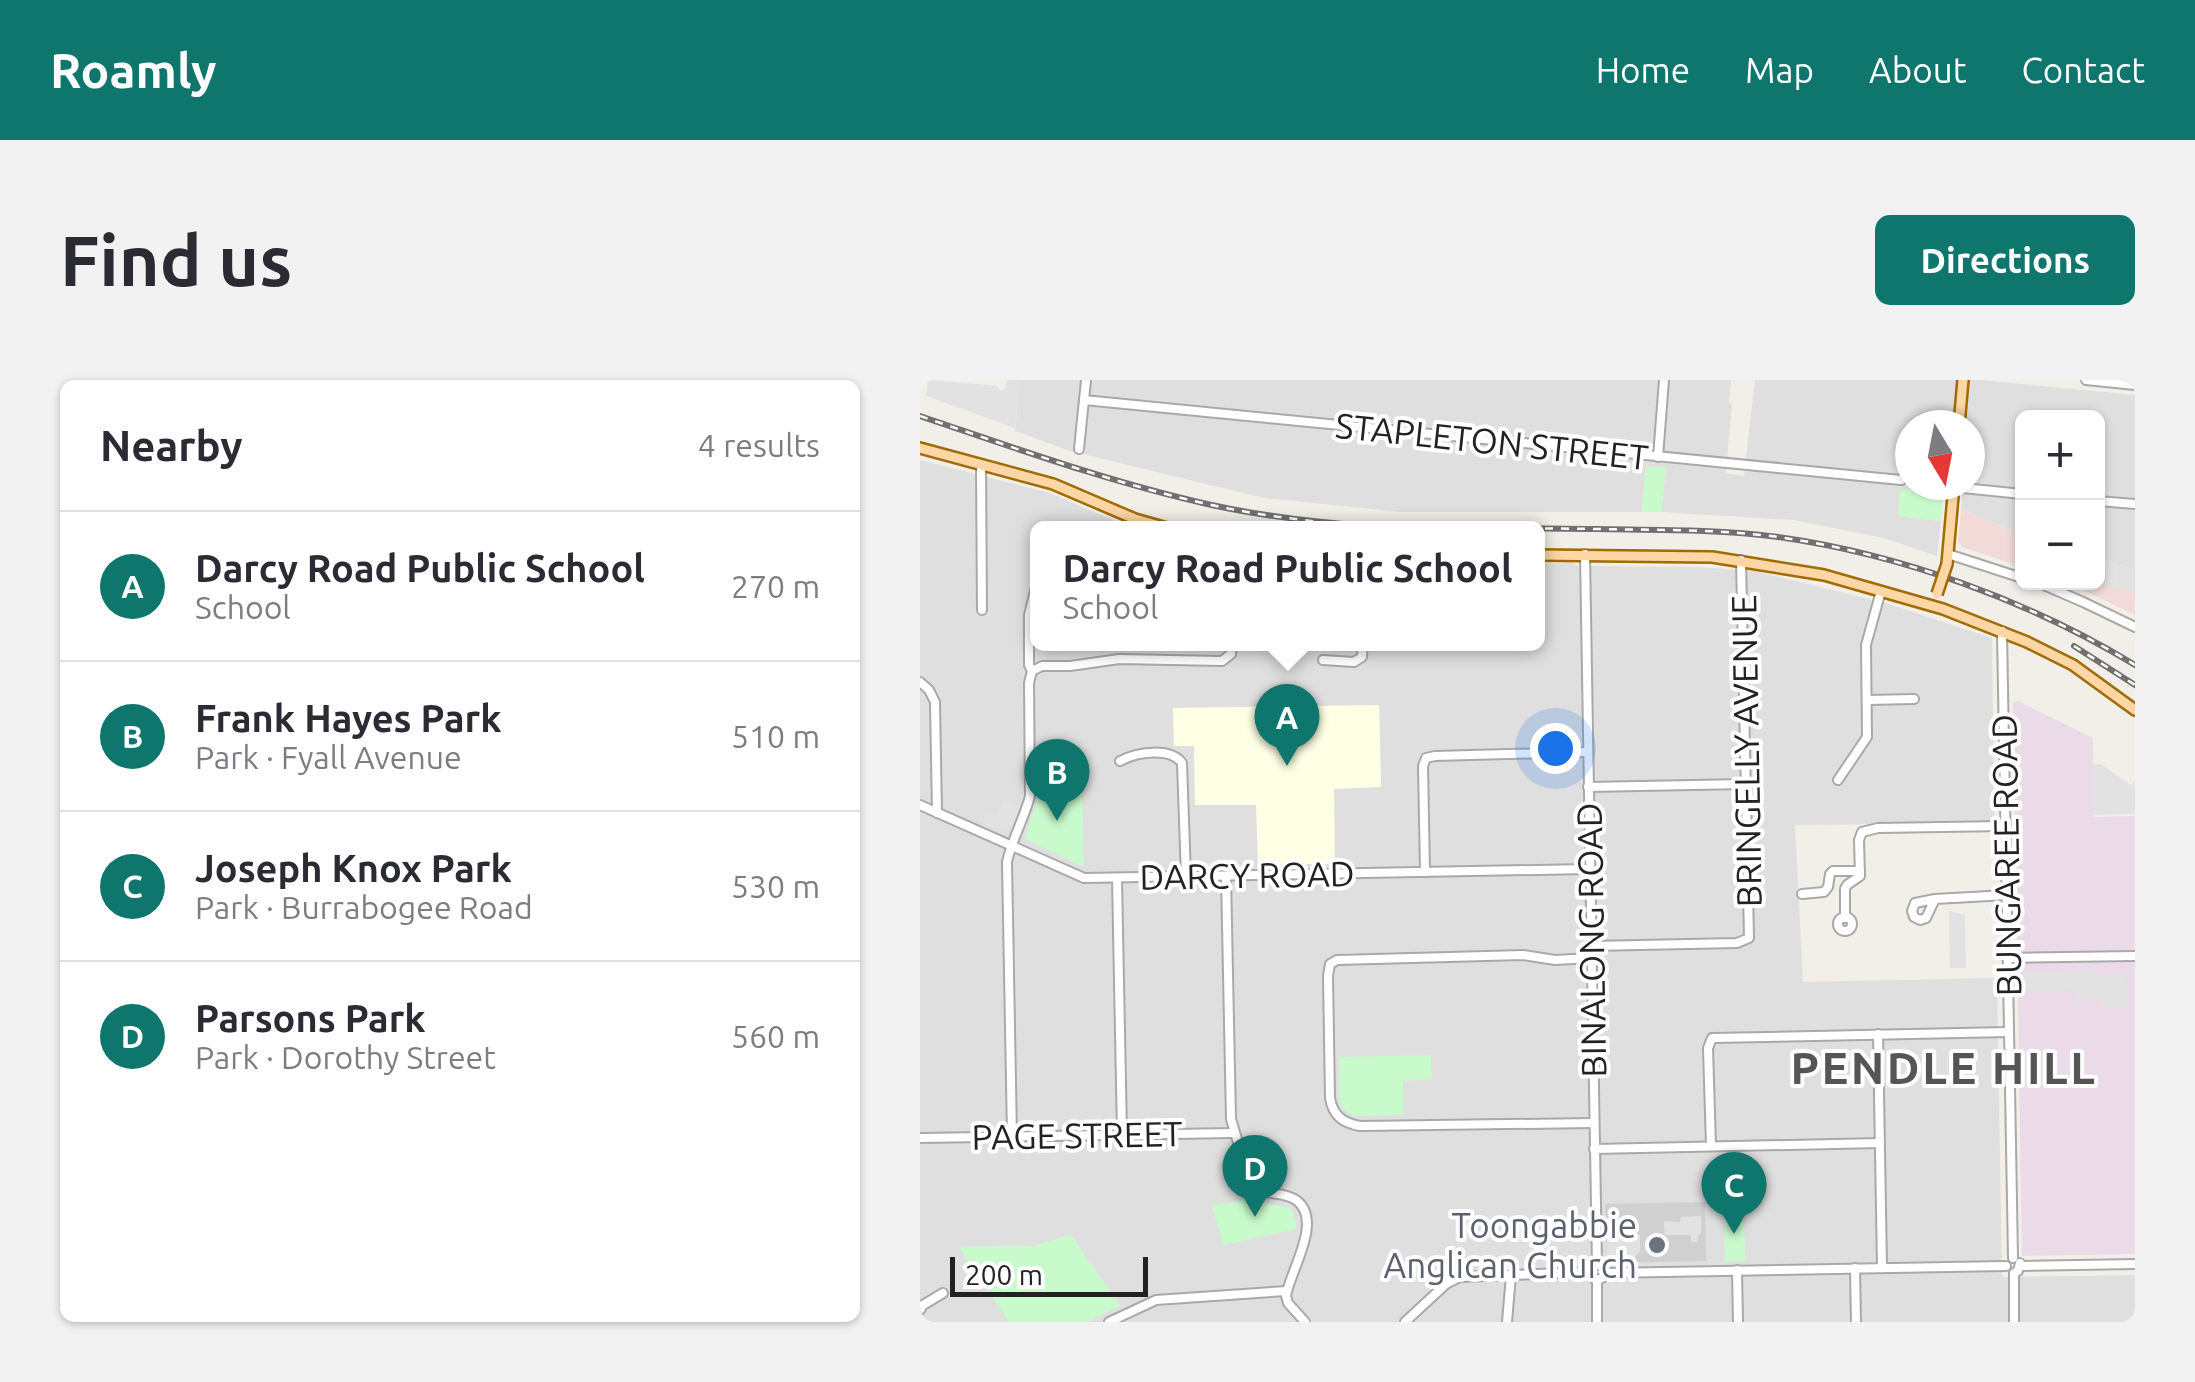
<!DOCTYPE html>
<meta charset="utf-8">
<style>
body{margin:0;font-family:Ubuntu,sans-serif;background:#f2f2f3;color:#2b2b33}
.controls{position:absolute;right:30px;top:30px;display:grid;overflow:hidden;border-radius:15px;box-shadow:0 2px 8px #0004}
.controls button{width:90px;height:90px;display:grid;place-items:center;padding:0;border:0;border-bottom:2px solid #e1e1e2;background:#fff;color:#2b2b33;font:50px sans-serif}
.compass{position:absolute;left:975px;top:30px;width:90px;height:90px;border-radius:50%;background:#fff;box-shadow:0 2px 8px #0004;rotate:170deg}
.scale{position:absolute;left:30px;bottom:25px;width:198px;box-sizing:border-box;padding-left:10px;border:5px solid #222;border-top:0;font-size:28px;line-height:35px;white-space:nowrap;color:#222;-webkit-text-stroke:8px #fff;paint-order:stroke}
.you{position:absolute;left:635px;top:368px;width:35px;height:35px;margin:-25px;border:8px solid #fff;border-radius:50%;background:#1a73e8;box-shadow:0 0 0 15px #1a73e833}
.badge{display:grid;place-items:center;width:65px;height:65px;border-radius:50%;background:#0f766e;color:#fff;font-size:32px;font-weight:700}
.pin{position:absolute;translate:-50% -82px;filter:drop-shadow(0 2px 5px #0008)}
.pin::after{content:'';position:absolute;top:52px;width:35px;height:30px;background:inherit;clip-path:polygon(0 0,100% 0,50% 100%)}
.popup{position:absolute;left:110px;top:141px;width:515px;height:130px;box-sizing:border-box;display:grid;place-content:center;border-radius:15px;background:#fff;filter:drop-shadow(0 2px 8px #0005);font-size:32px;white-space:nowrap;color:#7c7c81}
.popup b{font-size:38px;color:#2b2b33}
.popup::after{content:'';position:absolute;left:50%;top:100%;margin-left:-20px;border:20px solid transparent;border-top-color:#fff}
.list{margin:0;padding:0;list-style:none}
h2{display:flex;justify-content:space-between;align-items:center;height:130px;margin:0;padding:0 40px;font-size:42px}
h2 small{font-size:32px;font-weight:400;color:#7c7c81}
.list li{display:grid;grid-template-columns:65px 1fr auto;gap:30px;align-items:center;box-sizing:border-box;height:150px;padding:0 40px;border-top:2px solid #e1e1e2}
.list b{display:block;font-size:38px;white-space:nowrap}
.list p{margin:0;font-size:32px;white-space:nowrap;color:#7c7c81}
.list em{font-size:32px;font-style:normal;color:#7c7c81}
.map{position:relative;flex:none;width:1215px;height:942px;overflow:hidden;border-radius:15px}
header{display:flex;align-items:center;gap:60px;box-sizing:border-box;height:140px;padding:0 50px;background:#0f766e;color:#fff}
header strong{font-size:48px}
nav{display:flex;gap:55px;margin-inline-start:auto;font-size:35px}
.intro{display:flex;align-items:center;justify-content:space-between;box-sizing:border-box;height:240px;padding:0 60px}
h1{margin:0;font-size:70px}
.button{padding:25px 45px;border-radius:15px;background:#0f766e;color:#fff;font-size:35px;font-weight:700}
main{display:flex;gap:60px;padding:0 60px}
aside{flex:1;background:#fff;border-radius:15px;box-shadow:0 2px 8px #0004}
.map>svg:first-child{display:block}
.residential{fill:#e0dfdf;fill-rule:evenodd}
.commercial{fill:#f2dad9}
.industrial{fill:#ebdbe8}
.education{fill:#ffffe5}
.religious{fill:#d0d0d0}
.park{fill:#c8facc}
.parking{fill:#e2e2e2}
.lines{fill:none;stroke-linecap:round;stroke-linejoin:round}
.minor-casing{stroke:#a9a9a9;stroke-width:12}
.major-casing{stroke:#a06b00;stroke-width:14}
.minor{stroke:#fff;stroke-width:8}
.major{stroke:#fcd6a4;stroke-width:9}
.rail-casing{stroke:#707070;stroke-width:6}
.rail{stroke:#fff;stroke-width:2.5;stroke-dasharray:8;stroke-linecap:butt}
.major-bridge-casing{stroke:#a06b00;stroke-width:14;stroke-linecap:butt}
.major-bridge{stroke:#fcd6a4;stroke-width:9}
.worship-dot{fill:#6b7280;stroke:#fff;stroke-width:4}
.labels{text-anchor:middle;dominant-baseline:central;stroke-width:8;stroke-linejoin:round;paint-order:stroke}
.street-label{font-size:35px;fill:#222;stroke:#fff}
.worship-label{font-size:35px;fill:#5b616d;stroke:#fff;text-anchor:end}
.district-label{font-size:45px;font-weight:bold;letter-spacing:2.5px;fill:#555;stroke:#fff}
</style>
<header>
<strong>Roamly</strong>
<nav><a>Home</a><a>Map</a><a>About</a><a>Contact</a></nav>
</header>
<div class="intro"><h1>Find us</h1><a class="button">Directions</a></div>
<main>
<aside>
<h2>Nearby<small>4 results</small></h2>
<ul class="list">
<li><span class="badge">A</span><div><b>Darcy Road Public School</b><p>School</p></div><em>270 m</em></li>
<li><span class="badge">B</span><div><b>Frank Hayes Park</b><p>Park · Fyall Avenue</p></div><em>510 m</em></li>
<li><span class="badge">C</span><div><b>Joseph Knox Park</b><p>Park · Burrabogee Road</p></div><em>530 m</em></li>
<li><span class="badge">D</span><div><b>Parsons Park</b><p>Park · Dorothy Street</p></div><em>560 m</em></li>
</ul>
</aside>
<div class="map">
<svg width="1215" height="942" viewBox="0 0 1215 942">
<rect width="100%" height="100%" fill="#f2efe9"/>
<g class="residential">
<path d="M100,0H811L809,23L812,24L806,93L824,96L835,0H1059L1215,15V190L1178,178V38H1102V155L1041,129L1043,105H1050V45H990V93L987,92L989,102L985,110L978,136L1021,141L1017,176L964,158L874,140L741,132L746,88L726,87L722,132H482L344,118L150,71L95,51Z"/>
<path d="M0,80L130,113L211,148H117V264H617V184L653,183L656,186L775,187L834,191L969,224L1072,258L1074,443L875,445L883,602L1077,598L1082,897L1215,895V942H166L200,926L151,855L114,866L40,867L89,942H0ZM459,325L461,406L414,409L338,484L337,425H275L274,366Z"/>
</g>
<g class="commercial">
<path d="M1041,129L1102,155V187L1042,167L1038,161Z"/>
<path d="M1178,202L1215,213V235L1148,203Z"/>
</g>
<path class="industrial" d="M1098,321L1173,358L1174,437L1215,436V874L1102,876L1093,323Z"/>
<path class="education" d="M459,325L461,407L414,409L415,484H338L336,425H275L274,366H254L253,328Z"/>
<path class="religious" d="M785,822L786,881L687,883L685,824Z"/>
<g class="park">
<path d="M726,86L746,87L741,132H722Z"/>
<path d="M986,92L990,93V105H1024L1021,141L978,136L980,111L985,110L989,102Z"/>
<path d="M162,406L164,487L105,459C108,441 119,426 118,407Z"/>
<path d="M511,675L512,699L483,701L484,735L432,736L420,725L419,677Z"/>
<path d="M323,820L368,827L372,830L377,849L303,865L292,826Z"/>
<path d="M804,827H824L825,881L805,882Z"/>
<path d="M151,855L200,926L166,942H89L39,867L114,866Z"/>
</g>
<g class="parking">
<path d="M8,0L78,6L80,11L85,9L87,0H100L95,48L6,16Z"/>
<path d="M1178,178L1215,190V213L1178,202Z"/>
<path d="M1181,384L1211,405L1215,401V434L1174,435L1173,385Z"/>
<path d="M83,419L99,426L87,453L63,443L65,430L77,435Z"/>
<path d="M1029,531L1045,535L1046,588H1030Z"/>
<path d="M1174,589L1175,595L1205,594L1209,627L1181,628L1180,620H1155L1154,610L1104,611V593L1106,591Z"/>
<path d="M781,836V854L778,855V862H771V855H745L744,841L760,842L761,837Z"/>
<path d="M692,850H715V855H720V871L715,877V882L693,883V876H687V857H692Z"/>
</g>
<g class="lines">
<g class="minor-casing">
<g id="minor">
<path d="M1166,0L1215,5"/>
<path d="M164,20L981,100"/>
<path d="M159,69L166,0"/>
<path d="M738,77L744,0"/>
<path d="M61,85L62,230"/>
<path d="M1033,107L1102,114"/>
<path d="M1178,121L1215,124"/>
<path d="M665,174L677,885"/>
<path d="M1028,174L1102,198"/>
<path d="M1117,202L1163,222L1215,247"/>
<path d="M1082,251L1093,878"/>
<path d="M403,280L434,282L442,277L443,264"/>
<path d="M112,291L109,285V235L117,203"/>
<path d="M0,302L9,310L15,322L17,433"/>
<path d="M947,320L994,319"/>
<path d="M200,381C217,372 250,367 262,383L266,497"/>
<path d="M918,400L947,357L946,265L961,211"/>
<path d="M668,407L825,404"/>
<path d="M0,425L164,498L669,489"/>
<path d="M505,492L503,386L506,378L515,376L668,372"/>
<path d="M306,496L311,739L331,806C345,816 363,811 376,820C404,840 370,891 366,916L368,923L385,942"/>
<path d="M197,498L202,755"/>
<path d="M882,514L904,512L908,507L910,494L913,491H940"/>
<path d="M1015,519L995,523L992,531L994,537L1000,540L1006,538L1015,519L1087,515"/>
<circle cx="925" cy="544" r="7"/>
<path d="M925,538V509L927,505L940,496L939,460L942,452L958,448L1085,446"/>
<path d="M671,566L817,563L829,558L821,180"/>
<path d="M671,578L635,580L603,575L417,580L410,584L408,596L410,718C413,736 423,743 440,746L674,743"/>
<path d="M1088,578L1215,576"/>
<path d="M958,654L962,888"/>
<path d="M92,757L87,482C92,459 104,439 110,416L109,303L112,291L122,286H150L199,279L302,281L311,274L312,264"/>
<path d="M0,758L314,753"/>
<path d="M791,766L788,668L792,658L1089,652"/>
<path d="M674,769L960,763"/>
<path d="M1101,886L1215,884"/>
<path d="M935,888L936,942"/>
<path d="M817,890L818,942"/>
<path d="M670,892L672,897L677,900L682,898L685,893L1086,886"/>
<path d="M677,900V942"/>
<path d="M0,930L3,925L23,913"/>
<path d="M189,942L236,920L366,911"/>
<path d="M485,942L526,904L540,897L670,892"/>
<path d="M587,942L591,895"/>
<path d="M1094,942V893L1098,891L1100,883"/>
</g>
</g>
<g class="major-casing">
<g id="major">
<path d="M1039,45L1043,0"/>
<path d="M0,68L133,104L215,139L247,148"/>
<path d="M617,175L792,177L904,195L1023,229L1107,262L1153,285L1215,330"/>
<path d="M1027,184L1034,105"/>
</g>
</g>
<use href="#minor" class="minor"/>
<use href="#major" class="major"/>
<g class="rail-casing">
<g id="rail">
<path d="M0,36C95,68 189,102 287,124C340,136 393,142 447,146C523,148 599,148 675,149C736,150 798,149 858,157C980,174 1110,221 1215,285"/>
<path d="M1154,266L1215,305"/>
</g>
</g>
<use href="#rail" class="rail"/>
<g class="major-bridge-casing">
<path id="major-bridge" d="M1017,214L1027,184"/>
</g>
<use href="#major-bridge" class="major-bridge"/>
</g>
<circle class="worship-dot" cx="737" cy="865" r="10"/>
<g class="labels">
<g class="street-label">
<text transform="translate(572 61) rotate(6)">STAPLETON STREET</text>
<text transform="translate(826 371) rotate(-91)">BRINGELLY AVENUE</text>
<text transform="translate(1086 475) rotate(-91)">BUNGAREE ROAD</text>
<text transform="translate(327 495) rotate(-1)">DARCY ROAD</text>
<text transform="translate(671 560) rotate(-91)">BINALONG ROAD</text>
<text transform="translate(157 755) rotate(-1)">PAGE STREET</text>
</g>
<g class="worship-label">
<text x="717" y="845">Toongabbie<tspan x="717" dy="40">Anglican Church</tspan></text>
</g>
<g class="district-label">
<text x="1024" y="687">PENDLE HILL</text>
</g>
</g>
</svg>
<div class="controls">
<button>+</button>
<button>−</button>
</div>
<svg class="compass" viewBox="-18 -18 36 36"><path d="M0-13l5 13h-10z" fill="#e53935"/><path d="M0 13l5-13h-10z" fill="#7c7c81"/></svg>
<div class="scale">200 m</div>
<div class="you"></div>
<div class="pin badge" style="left:367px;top:386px">A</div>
<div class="popup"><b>Darcy Road Public School</b>School</div>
<div class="pin badge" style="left:137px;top:441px">B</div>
<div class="pin badge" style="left:814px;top:854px">C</div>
<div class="pin badge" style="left:335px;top:837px">D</div>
</div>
</main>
